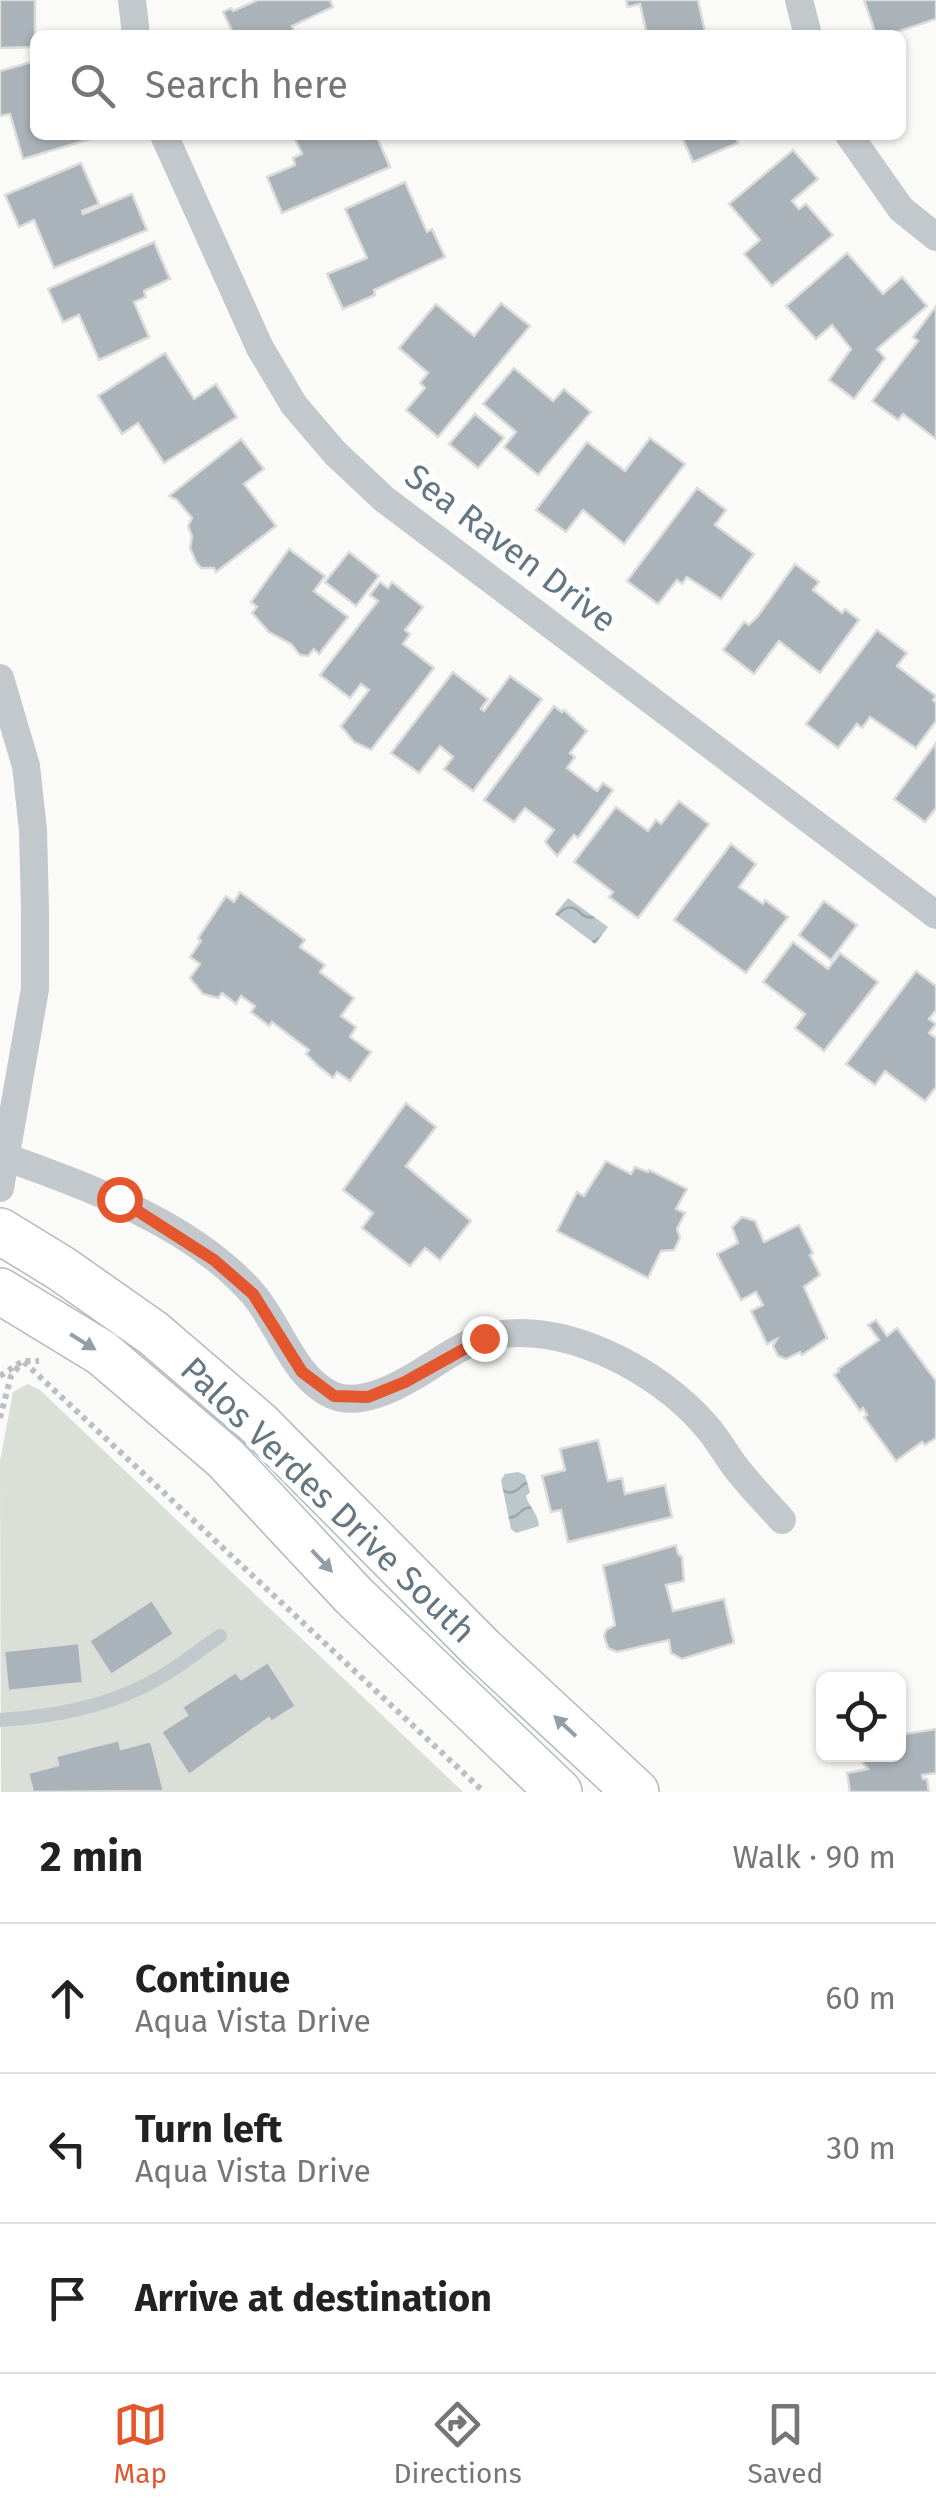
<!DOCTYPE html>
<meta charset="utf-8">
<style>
body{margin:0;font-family:"Fira Sans",sans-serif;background:#f6f6f6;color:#222}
.controls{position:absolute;right:30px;bottom:30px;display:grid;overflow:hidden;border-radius:15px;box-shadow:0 2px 8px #0004}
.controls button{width:90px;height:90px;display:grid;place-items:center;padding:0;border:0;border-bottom:2px solid #e0e0e0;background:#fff;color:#222;font:50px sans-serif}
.stop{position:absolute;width:30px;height:30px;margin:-22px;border:8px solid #e4572e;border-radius:50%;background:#fff}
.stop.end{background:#e4572e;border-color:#fff;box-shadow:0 2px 10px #0008}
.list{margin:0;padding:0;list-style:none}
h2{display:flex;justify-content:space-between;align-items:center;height:130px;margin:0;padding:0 40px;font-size:42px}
h2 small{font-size:32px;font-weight:400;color:#767676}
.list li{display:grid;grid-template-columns:65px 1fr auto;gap:30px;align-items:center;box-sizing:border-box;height:150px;padding:0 40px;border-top:2px solid #e0e0e0}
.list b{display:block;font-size:38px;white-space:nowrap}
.list p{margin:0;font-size:32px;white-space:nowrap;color:#767676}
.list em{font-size:32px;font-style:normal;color:#767676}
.icon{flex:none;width:55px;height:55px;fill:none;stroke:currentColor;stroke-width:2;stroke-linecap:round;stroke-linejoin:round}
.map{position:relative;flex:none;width:936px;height:1792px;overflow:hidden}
.search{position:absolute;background:#fff;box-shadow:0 2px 8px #0004;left:30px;right:30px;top:30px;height:110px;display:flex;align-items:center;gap:25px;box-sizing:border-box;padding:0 35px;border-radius:15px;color:#767676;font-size:38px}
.sheet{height:580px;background:#fff}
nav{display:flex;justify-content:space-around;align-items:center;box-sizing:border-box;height:140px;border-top:2px solid #e0e0e0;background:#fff;font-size:28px;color:#767676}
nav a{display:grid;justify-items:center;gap:5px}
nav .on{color:#e4572e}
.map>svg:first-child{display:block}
.grass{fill:#dadfd7}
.water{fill:url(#water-waves)}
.building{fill:#aab3b9;stroke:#dcdcda;stroke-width:2.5}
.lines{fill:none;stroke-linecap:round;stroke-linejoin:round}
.primary-casing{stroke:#b5babe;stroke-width:48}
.path{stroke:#bbbfc2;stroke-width:6;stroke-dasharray:5 5;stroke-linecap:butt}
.lane{stroke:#c3c8cc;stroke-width:14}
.street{stroke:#c3c8cc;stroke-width:28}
.primary{stroke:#fff;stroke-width:45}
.oneway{fill:#939fa8}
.route{stroke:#e4572e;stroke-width:12}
.labels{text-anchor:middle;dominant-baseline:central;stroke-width:10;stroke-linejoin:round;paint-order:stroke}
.street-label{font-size:35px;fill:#657683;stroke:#fff}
</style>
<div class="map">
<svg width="936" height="1792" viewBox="0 0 936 1792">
<defs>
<pattern id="water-waves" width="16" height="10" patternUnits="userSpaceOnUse" patternTransform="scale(2.5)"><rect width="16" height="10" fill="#bbc7cb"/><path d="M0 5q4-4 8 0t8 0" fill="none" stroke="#9ca6aa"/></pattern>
</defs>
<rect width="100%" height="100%" fill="#fafaf8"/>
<path class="grass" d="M28,1384L40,1390L463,1792H1L0,1461L13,1392Z"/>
<g class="water">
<path d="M568,898L608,927L595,944L555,914Z"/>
<path d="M518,1472L525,1475L530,1492L526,1496C529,1507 538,1513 539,1526L516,1533L511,1529L501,1480L505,1474Z"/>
</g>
<g class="building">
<path d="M0,0H35V47L0,48Z"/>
<path d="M258,0H330L333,7L292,26L296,35H234L223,12L231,8L233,11Z"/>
<path d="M626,0H698L705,32L647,35L640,4L628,7Z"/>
<path d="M864,0H936V19L888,35H876Z"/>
<path d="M35,61V135H104L23,159L10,114L0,116V71Z"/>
<path d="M293,135H376L390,167L282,213L267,177L295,165L293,158L302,154Z"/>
<path d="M681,135H735L738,143L693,162Z"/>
<path d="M793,150L818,179L792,201L799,209L806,204L833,235L772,286L744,254L760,240L729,204Z"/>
<path d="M81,163L99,204L82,211L83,214L132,194L147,230L54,268L34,220L19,227L5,195Z"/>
<path d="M405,182L427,232L432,229L445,257L374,290L375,295L343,309L327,274L367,258L345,209Z"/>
<path d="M154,242L170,279L144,291L146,297L134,302L149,337L99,360L79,315L63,322L48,289Z"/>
<path d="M847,253L883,294L902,277L927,306L877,349L885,358L854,399L829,380L851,349L832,325L816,339L786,306Z"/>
<path d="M501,303L530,326L438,437L406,410L425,388L420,383L428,373L399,348L436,304L474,336Z"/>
<path d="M936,306V439L903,414L898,420L872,401L918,341L913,337Z"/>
<path d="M165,353L194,399L216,384L237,417L164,463L138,423L122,434L98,396Z"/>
<path d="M514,368L553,401L564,389L591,412L538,475L504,447L516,432L483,404Z"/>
<path d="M475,414L504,438L478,468L449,444Z"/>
<path d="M650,438L685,464L624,544L583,510L566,532L536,510L587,442L625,471Z"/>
<path d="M241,439L264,469L244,484L276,526L216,572L214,568H201L196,562L190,548L192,536L188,526L192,518L177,500L169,496Z"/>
<path d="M697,488L726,510L715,525L754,554L721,599L687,577L682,584L677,580L658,604L627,581Z"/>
<path d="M289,549L325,576L314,591L348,617L319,654L314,649L308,656L300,655L291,644L269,632L252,613L257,607L251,602Z"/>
<path d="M349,552L379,576L356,606L325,582Z"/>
<path d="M795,564L819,582L813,590L842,613L845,609L859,620L820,673L779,641L754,674L723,650L744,622L749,625L758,616Z"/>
<path d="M380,582L388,588L392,582L423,607L405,630L410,634L403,644L434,668L371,750L354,742L341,726L369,690L361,684L350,698L320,675L378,601L370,595Z"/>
<path d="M877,630L907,653L897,666L936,696L933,700L936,703V721L916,748L870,717L862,728L857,724L838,748L806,724Z"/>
<path d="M453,672L488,699L481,709L484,711L510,676L542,699L473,791L444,769L453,757L440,746L419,773L391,753Z"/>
<path d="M554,706L562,712L564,710L587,731L570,753L575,757L567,768L597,791L603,783L613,790L578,838L574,835L557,856L545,842L554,830L525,808L514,822L484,800Z"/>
<path d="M936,743V808L925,822L894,799Z"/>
<path d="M679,801L709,824L638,918L609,897L613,892L574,862L616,807L648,831L656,820L661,824Z"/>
<path d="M731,844L756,864L739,887L763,904L765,900L788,917L746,973L674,920Z"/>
<path d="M240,892L305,940L300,947L325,965L320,972L354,998L341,1016L356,1027L350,1037L371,1052L350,1081L337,1072L333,1078L317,1065L306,1054L309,1050L272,1022L269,1026L251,1012L255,1006L241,996L236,1004L222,993L218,998L203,994L190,978L200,964L190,957L201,941L198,938L226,896L234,902Z"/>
<path d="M824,901L857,925L831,960L799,935Z"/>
<path d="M793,942L828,969L840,953L878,982L824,1051L795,1028L805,1014L763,982Z"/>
<path d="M916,971L936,986V1010L929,1019L936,1024L929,1033L936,1038V1087L925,1101L885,1071L875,1085L846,1064Z"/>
<path d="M406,1103L436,1127L406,1166L471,1221L440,1260L425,1248L410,1266L362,1228L373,1213L343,1190Z"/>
<path d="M606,1161L631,1174L635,1167L648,1172L649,1170L687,1189L676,1209L685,1213L677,1229L680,1238L674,1250L661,1251L648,1278L557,1231L577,1192L584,1196Z"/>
<path d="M742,1217L755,1221L764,1242L799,1225L813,1253L810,1255L820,1275L804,1287L827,1338L802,1355L800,1352L786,1359L778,1356L773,1346L777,1339L767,1344L751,1311L763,1305L756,1292L741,1300L717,1254L738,1243L732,1227Z"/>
<path d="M876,1320L887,1336L897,1328L936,1381V1438L925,1445L922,1442L896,1461L864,1417L867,1415L863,1408L860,1411L834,1375L839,1371L838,1369L879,1340L868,1325Z"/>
<path d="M598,1440L608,1481L622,1478L625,1494L665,1485L672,1517L568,1542L561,1510L551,1512L542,1476L565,1470L560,1449Z"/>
<path d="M676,1545L678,1554L682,1557L684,1581L666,1585L673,1611L724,1599L734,1643L682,1659L671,1653L669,1640L617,1652L608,1648L604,1636L606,1630L615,1625L603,1566Z"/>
<path d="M152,1600L174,1634L111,1675L89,1641Z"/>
<path d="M79,1643L83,1683L8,1691L4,1651Z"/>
<path d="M268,1662L296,1706L271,1722L269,1718L189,1775L161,1732L187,1715L182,1707L236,1672L241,1679Z"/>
<path d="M936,1729V1773L922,1775L923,1779H927L929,1792H850L847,1773L868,1769L855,1754H898V1735Z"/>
<path d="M119,1740L121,1749L151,1741L164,1791L33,1792L28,1773L58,1765L56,1756Z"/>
</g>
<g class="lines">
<g class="primary-casing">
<g id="primary">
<path d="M0,1231L62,1269L153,1333L259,1424L482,1649L636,1792"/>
<path d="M0,1291L102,1353L225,1458L354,1596L559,1792"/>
</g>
</g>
<g class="path">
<path d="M24,1362L484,1792"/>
<path d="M0,1376L23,1361H39"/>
<path d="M0,1418L11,1376L19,1366"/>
</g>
<path class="lane" d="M0,1720C49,1717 98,1709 142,1687C170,1674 195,1653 220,1636"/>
<g class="street">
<path d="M132,0L136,35"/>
<path d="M799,0L808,35"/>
<path d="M164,135L260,348L294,405L335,453L384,499L936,915"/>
<path d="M849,135L901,209L936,237"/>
<path d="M0,678L26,766L33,830L35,910V989L0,1188"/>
<path d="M5,1157C89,1187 194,1225 254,1295C280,1326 294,1378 332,1395C359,1407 395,1388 418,1374C438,1362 461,1345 484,1338C558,1316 659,1370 706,1426C718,1439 726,1455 737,1469C751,1487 767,1503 782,1520"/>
</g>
<use href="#primary" class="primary"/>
</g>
<defs><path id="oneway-solid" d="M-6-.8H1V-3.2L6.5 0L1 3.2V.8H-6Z" transform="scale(2.5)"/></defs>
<g class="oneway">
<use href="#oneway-solid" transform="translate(83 1342) rotate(32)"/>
<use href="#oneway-solid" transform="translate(322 1561) rotate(47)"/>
<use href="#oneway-solid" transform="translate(565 1726) rotate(-137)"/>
</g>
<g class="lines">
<path class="route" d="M119,1199L214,1260L253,1294L302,1372L334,1396L368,1397L405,1382L484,1338"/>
</g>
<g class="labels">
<g class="street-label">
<text transform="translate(511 548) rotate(37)">Sea Raven Drive</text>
<text transform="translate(328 1500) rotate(44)">Palos Verdes Drive South</text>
</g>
</g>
</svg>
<div class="controls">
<button><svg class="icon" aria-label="locate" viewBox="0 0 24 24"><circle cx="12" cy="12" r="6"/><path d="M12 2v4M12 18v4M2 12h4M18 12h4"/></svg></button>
</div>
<div class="stop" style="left:119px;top:1199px"></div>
<div class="stop end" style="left:484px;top:1338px"></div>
<div class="search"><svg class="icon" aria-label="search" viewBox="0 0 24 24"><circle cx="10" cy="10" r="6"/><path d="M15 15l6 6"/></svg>Search here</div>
</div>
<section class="sheet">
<h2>2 min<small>Walk · 90 m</small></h2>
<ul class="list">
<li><svg class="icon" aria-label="ahead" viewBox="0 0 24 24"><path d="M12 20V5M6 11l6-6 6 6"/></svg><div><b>Continue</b><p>Aqua Vista Drive</p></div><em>60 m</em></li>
<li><svg class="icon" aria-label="left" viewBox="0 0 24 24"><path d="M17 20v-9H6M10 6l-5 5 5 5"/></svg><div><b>Turn left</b><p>Aqua Vista Drive</p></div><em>30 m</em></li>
<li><svg class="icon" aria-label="arrive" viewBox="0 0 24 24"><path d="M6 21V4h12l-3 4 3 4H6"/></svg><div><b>Arrive at destination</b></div></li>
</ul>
</section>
<nav>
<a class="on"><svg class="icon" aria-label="map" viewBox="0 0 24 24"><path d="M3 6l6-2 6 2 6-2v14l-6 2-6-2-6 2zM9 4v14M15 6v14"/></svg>Map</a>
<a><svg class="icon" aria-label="directions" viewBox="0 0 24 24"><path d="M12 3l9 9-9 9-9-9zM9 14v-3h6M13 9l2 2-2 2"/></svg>Directions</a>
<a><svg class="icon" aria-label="saved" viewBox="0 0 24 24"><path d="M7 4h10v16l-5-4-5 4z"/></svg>Saved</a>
</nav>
